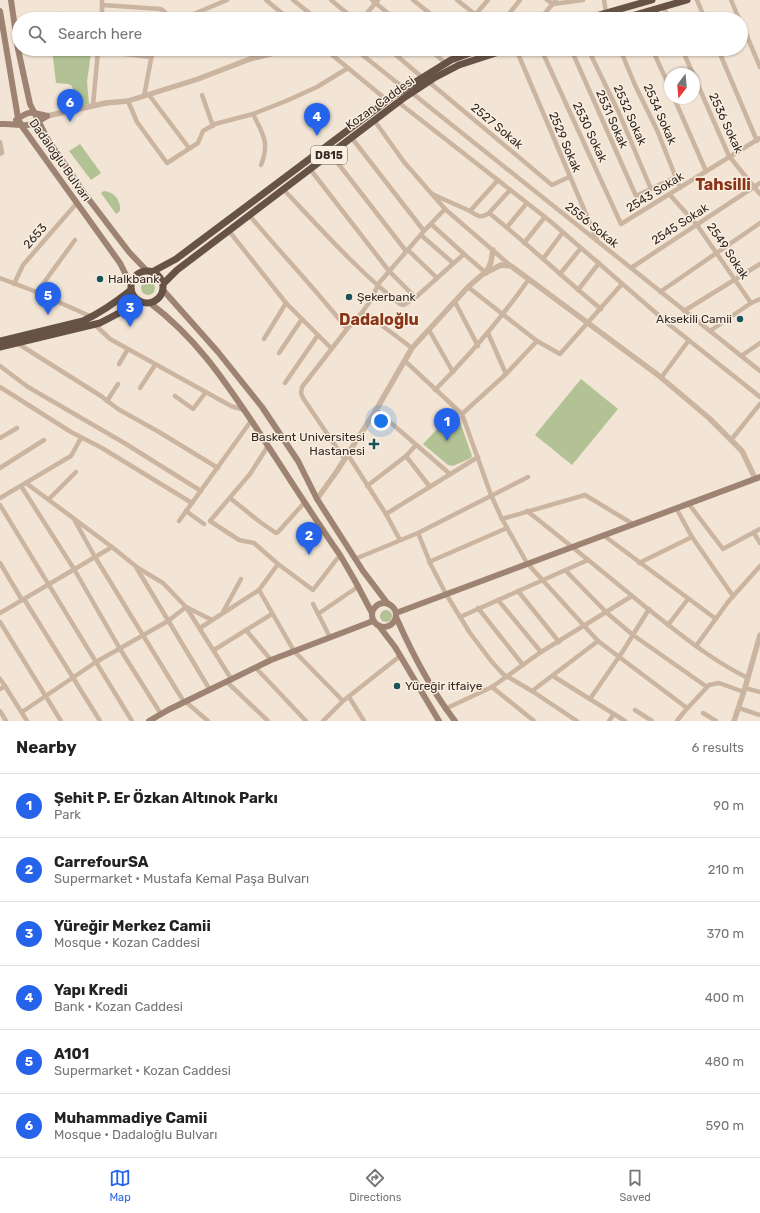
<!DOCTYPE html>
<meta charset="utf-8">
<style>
body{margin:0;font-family:Rubik,sans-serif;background:#f2f2f2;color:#222}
.compass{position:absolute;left:664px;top:68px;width:36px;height:36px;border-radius:50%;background:#fff;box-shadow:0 1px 3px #0004;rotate:196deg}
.you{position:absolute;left:381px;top:421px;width:14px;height:14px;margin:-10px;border:3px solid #fff;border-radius:50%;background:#1a73e8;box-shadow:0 0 0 6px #1a73e833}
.badge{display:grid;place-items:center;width:26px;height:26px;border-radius:50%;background:#2563eb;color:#fff;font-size:13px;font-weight:700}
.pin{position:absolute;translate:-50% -33px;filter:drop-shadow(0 1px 2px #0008)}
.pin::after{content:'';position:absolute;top:21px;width:14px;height:12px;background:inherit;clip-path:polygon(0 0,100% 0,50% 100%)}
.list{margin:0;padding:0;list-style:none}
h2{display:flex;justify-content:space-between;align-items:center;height:52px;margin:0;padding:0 16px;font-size:17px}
h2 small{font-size:13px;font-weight:400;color:#767676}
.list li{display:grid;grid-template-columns:26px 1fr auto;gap:12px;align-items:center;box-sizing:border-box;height:64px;padding:0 16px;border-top:1px solid #e0e0e0}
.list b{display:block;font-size:15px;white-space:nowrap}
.list p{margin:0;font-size:13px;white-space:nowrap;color:#767676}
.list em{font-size:13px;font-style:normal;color:#767676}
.icon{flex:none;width:22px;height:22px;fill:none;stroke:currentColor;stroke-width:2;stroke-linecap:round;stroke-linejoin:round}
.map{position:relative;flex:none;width:760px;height:721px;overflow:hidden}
.search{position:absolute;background:#fff;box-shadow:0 1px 3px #0004;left:12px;right:12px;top:12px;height:44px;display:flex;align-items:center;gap:10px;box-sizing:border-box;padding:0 14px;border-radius:22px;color:#767676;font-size:15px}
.sheet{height:436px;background:#fff}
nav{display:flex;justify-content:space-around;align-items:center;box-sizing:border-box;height:56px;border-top:1px solid #e0e0e0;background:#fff;font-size:11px;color:#767676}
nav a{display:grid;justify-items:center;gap:2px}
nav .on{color:#2563eb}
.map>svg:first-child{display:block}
.green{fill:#b2c294}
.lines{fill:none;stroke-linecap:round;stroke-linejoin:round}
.minor{stroke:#cbb5a0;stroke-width:4.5}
.tertiary{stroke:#cbb5a0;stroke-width:5.5}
.secondary{stroke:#9e8372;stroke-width:6}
.trunk{stroke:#675246;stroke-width:7}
.poi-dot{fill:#175358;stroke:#faefe1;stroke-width:1.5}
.labels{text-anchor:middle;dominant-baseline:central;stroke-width:3;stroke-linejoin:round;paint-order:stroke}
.shield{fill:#faefe1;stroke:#6f645d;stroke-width:1}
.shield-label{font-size:11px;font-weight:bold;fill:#342924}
.street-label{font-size:12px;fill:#342924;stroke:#faefe1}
.poi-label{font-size:12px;fill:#342924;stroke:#faefe1;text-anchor:start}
.district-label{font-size:16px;font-weight:bold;fill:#893517;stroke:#faefe1}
</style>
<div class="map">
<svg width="760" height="721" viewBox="0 0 760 721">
<rect width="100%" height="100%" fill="#f2e5d5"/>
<g class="green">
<path d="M52,49L91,53L87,82L89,104L77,106L72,86L68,84L56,83Z"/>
<path d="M80,144L101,173L91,180L69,151Z"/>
<path d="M104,191C115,192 121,201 120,211L116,214L101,193Z"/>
<circle cx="148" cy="288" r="7"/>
<path d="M581,379L618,409L572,465L535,435Z"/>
<path d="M448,414L451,417L455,414L459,419L472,456L471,458L453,466L448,465L423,444L441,425L439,424Z"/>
<circle cx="386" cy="616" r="6"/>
</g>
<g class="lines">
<g class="minor">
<path d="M102,0V19"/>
<path d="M266,0L289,19"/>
<path d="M293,0L317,19"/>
<path d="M331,0L354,19"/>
<path d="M372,0L395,19"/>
<path d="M413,0L437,19"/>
<path d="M457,0L481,19"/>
<path d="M547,0L553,4L583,0"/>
<path d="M604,0L606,13"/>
<path d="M697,0L705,19"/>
<path d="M731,0L739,19"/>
<path d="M102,5L161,9L173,19"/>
<path d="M664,8L669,19"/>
<path d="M475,15L488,0"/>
<path d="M39,19L62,14"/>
<path d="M182,19L227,0"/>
<path d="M362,19L378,0"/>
<path d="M505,19L520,0"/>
<path d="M540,19L556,0"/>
<path d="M741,22L760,67"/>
<path d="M83,49L151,57"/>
<path d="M325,49L388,101"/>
<path d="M355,49L405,89"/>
<path d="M389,49L423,78"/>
<path d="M430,49L446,64"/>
<path d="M516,49L597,240"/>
<path d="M541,49L621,224L760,138"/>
<path d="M571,49L636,196L676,177"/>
<path d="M588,49L619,113L651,189"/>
<path d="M620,49L635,85L657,130L680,188"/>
<path d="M652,49L670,88"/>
<path d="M682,49L693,74"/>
<path d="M718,49L757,141"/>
<path d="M694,76L729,156L760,194"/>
<path d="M429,82L552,185L569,177"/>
<path d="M412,93L760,371"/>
<path d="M149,95L189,148"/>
<path d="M202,95L213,126"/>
<path d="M144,96L153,49"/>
<path d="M674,98L706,171"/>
<path d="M128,101L137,122L167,163L198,143L203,131L215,124L253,114L286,101L317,87L348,68"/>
<path d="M398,102L550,221L671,326L760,397"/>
<path d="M93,105L98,51"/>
<path d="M253,114C263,134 270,143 261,165"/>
<path d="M374,120L404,162L445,209L511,266"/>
<path d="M351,137L424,231"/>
<path d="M0,142L2,153L0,154"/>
<path d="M330,153L406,251"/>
<path d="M310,169L389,271L415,297"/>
<path d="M284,190C321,229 357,270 400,304L404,305L416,297L464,254L431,224"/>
<path d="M510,190L489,213C528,244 563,278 601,309"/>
<path d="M432,194L470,211L498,180"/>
<path d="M670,195L697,225L751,303"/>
<path d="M470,211C478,216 481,219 489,213"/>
<path d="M249,215C281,253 316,290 347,329"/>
<path d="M507,227L527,203"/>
<path d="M229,231L286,303L331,348"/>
<path d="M421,235L453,263"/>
<path d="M524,243L545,217"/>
<path d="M408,250L437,278"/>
<path d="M464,254L486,273"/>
<path d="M543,259L563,232"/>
<path d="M631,268L760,183"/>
<path d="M560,274L581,248"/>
<path d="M0,278L34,291L92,317"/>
<path d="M14,284L23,265L76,204"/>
<path d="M468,287L537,341L560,354L622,284"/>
<path d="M578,290L599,263"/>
<path d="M37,292L75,240"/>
<path d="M660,292L760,223"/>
<path d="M455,302L478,346"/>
<path d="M684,311L760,264"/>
<path d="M360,315L371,300L379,283L424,231L445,209"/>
<path d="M94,324L110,339L231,406L244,410"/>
<path d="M429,330L453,372"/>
<path d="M710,331L751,303L760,299"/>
<path d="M488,333L506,374"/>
<path d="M264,339L286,303"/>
<path d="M17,343L101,396L118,409L159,432L218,468"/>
<path d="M279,353L302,319"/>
<path d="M741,356L760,343"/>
<path d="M405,361L462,414L491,495L502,519L527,563L598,641L687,708"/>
<path d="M119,364L128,349"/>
<path d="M0,366L28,387L126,444L201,491"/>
<path d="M661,378L689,340"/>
<path d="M285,383L318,335"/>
<path d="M0,387L71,432L102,448L192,503"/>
<path d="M140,388L155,365"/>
<path d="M435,390C471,354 500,320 529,279"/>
<path d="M175,396L193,409L206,392"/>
<path d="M107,401L118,384"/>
<path d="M376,410L450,474"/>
<path d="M462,414L506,374L537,341"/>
<path d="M0,438L17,428"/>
<path d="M731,440L760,404"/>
<path d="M268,446L250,474L210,521L239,540L254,543L278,564L313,590L340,555"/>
<path d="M348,455L386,514L400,540"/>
<path d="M406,456L416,445"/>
<path d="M345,460L303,398L301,393L302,387L347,329L361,314L368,315L412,348"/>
<path d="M0,468L44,440"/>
<path d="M26,483L112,547L138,568L163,583L186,607L232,680"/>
<path d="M21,486L74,569L120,649L161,714"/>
<path d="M367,486L406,456L430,487"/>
<path d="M0,498L71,456L81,438"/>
<path d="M230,498L260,522L276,533L278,532L305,502"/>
<path d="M49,499L76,472"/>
<path d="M688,503L723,549L760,529"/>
<path d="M0,505L132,721"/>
<path d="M676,508L692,537L733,596"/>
<path d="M186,511L204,524"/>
<path d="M527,511C568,543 608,576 648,609C680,634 711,660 748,678"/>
<path d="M386,514L478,457"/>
<path d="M502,519L585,495L633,524"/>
<path d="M75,521L95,557L184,702"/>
<path d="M179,521L251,421"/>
<path d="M418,533L431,565L446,594L470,633L492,662L503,674L532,691L577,721"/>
<path d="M754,533L760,543"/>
<path d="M603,535L716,619"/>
<path d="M355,559L418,533L528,477"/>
<path d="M429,562L507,528"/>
<path d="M0,563L22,600"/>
<path d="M639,563L692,537"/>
<path d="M278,564L259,590L294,651L343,701"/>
<path d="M136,567L210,690"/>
<path d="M566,571L607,613L633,635L707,687"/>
<path d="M518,591L559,642"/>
<path d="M24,599L100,721"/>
<path d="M498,600L541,652"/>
<path d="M313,604L330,637"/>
<path d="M478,608L523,665"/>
<path d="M223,612L241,579"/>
<path d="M0,613L112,547"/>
<path d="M318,614L359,586"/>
<path d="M460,617L588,560"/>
<path d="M0,622L61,721"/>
<path d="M668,625L688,599"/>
<path d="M200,628L259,590"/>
<path d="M246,630L271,660"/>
<path d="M696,646L728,602L760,566"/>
<path d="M214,650L272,614"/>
<path d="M256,668L306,721"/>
<path d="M553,676L625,721"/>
<path d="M0,679L5,686"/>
<path d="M227,682L268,721"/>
<path d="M492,687L534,721"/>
<path d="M745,688L760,692"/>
<path d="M0,689L5,686L27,721"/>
<path d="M532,691L598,641"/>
<path d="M349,697L364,721"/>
<path d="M590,699L623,651L649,609"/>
<path d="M186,702L208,721"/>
<path d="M739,708L760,715"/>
<path d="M445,709L492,687L541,652L632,596"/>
<path d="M635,710L652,721"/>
<path d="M0,711L6,721"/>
<path d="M22,712L96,662L168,621L186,607L212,620"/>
<path d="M703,713L716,721"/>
<path d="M323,721L343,701L400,656"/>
<path d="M609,721L614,714"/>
<path d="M677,721L684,712L709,685L719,683L744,692"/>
</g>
<g class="tertiary">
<path d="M47,116L106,103L128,101L198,79L250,59L291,49"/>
<path d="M486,273L491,262L493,250"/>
<path d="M317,499L337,471L376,410L412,348L468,287L483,274L501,265L511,266L658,375L709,418L742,451L755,478"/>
<path d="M734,721L745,688L760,635"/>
</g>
<g class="secondary">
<path d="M11,0L18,49L30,104L48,140L84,193L129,252L147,271"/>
<path d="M0,11L18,118L21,125L120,263L131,285"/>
<path d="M16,120C30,110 31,112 47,116"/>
<path d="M0,124C24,123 25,131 47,116"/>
<path d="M163,290L218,352L262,407L298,461L317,499L363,571L388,604"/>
<path d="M150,303C195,337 222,377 253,423C282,467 310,512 340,555L354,579L372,613"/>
<circle cx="384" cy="615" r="12"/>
<path d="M396,613L760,477"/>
<path d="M396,617C412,653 431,690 455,721"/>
<path d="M379,626L395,647L439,721"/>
<path d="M149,721L168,710L271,660L373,621"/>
</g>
<g class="trunk">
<path d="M585,19L652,0"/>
<path d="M621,19L687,0"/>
<circle cx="147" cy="287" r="16"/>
<path d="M152,272L176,259L396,94L451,60L481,49"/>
<path d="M163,284L177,270L405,97L434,78L459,65L508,49"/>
<path d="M0,341L83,321C100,313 116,302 131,290"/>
<path d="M0,347L100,323L140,302"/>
</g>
</g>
<g class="poi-dot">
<circle cx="100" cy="279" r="4"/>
<circle cx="349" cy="297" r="4"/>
<circle cx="740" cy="319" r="4"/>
<path d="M372 438h4v4h4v4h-4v4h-4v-4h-4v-4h4z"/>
<circle cx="397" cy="686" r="4"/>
</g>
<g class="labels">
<rect class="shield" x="311" y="146" width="36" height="18" rx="3"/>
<g class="shield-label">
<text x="329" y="155">D815</text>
</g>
<g class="street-label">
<text transform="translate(380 103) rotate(-36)">Kozan Caddesi</text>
<text transform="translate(660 114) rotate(66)">2534 Sokak</text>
<text transform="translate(630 115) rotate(66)">2532 Sokak</text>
<text transform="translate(612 119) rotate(66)">2531 Sokak</text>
<text transform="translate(726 123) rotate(65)">2536 Sokak</text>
<text transform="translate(497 126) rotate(40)">2527 Sokak</text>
<text transform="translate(590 132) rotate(65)">2530 Sokak</text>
<text transform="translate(565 142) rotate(67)">2529 Sokak</text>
<text transform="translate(60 160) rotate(55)">Dadaloğlu Bulvarı</text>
<text transform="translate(655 192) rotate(-32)">2543 Sokak</text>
<text transform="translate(680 224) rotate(-33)">2545 Sokak</text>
<text transform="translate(592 225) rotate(39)">2556 Sokak</text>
<text transform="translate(35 236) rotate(-49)">2653</text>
<text transform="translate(728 251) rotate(56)">2549 Sokak</text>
</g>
<g class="poi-label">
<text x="108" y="279">Halkbank</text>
<text x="357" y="297">Şekerbank</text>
<text x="732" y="319" text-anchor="end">Aksekili Camii</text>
<text x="365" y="437" text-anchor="end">Baskent Universitesi<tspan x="365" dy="14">Hastanesi</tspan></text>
<text x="405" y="686">Yüreğir itfaiye</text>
</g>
<g class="district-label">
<text x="723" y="184">Tahsilli</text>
<text x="379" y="319">Dadaloğlu</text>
</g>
</g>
</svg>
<svg class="compass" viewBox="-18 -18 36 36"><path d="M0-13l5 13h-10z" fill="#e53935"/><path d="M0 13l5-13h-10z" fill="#767676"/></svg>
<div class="you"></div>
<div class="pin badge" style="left:447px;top:441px">1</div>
<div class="pin badge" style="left:309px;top:555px">2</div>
<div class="pin badge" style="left:130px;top:327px">3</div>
<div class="pin badge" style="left:317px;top:136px">4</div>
<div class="pin badge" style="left:48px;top:315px">5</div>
<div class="pin badge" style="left:70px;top:122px">6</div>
<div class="search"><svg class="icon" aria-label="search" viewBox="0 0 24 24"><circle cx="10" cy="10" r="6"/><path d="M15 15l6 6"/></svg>Search here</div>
</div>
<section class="sheet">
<h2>Nearby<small>6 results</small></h2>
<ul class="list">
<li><span class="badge">1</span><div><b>Şehit P. Er Özkan Altınok Parkı</b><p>Park</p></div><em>90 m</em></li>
<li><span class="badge">2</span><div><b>CarrefourSA</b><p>Supermarket · Mustafa Kemal Paşa Bulvarı</p></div><em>210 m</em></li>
<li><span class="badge">3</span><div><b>Yüreğir Merkez Camii</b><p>Mosque · Kozan Caddesi</p></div><em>370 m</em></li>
<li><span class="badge">4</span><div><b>Yapı Kredi</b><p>Bank · Kozan Caddesi</p></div><em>400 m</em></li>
<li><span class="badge">5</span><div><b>A101</b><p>Supermarket · Kozan Caddesi</p></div><em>480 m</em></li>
<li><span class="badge">6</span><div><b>Muhammadiye Camii</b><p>Mosque · Dadaloğlu Bulvarı</p></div><em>590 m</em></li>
</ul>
</section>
<nav>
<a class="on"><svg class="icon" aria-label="map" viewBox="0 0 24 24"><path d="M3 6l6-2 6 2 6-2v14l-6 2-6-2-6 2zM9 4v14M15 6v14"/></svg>Map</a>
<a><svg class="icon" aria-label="directions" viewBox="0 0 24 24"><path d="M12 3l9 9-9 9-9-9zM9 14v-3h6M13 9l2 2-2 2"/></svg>Directions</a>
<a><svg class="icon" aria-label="saved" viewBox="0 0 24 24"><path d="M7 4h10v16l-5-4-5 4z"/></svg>Saved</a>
</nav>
